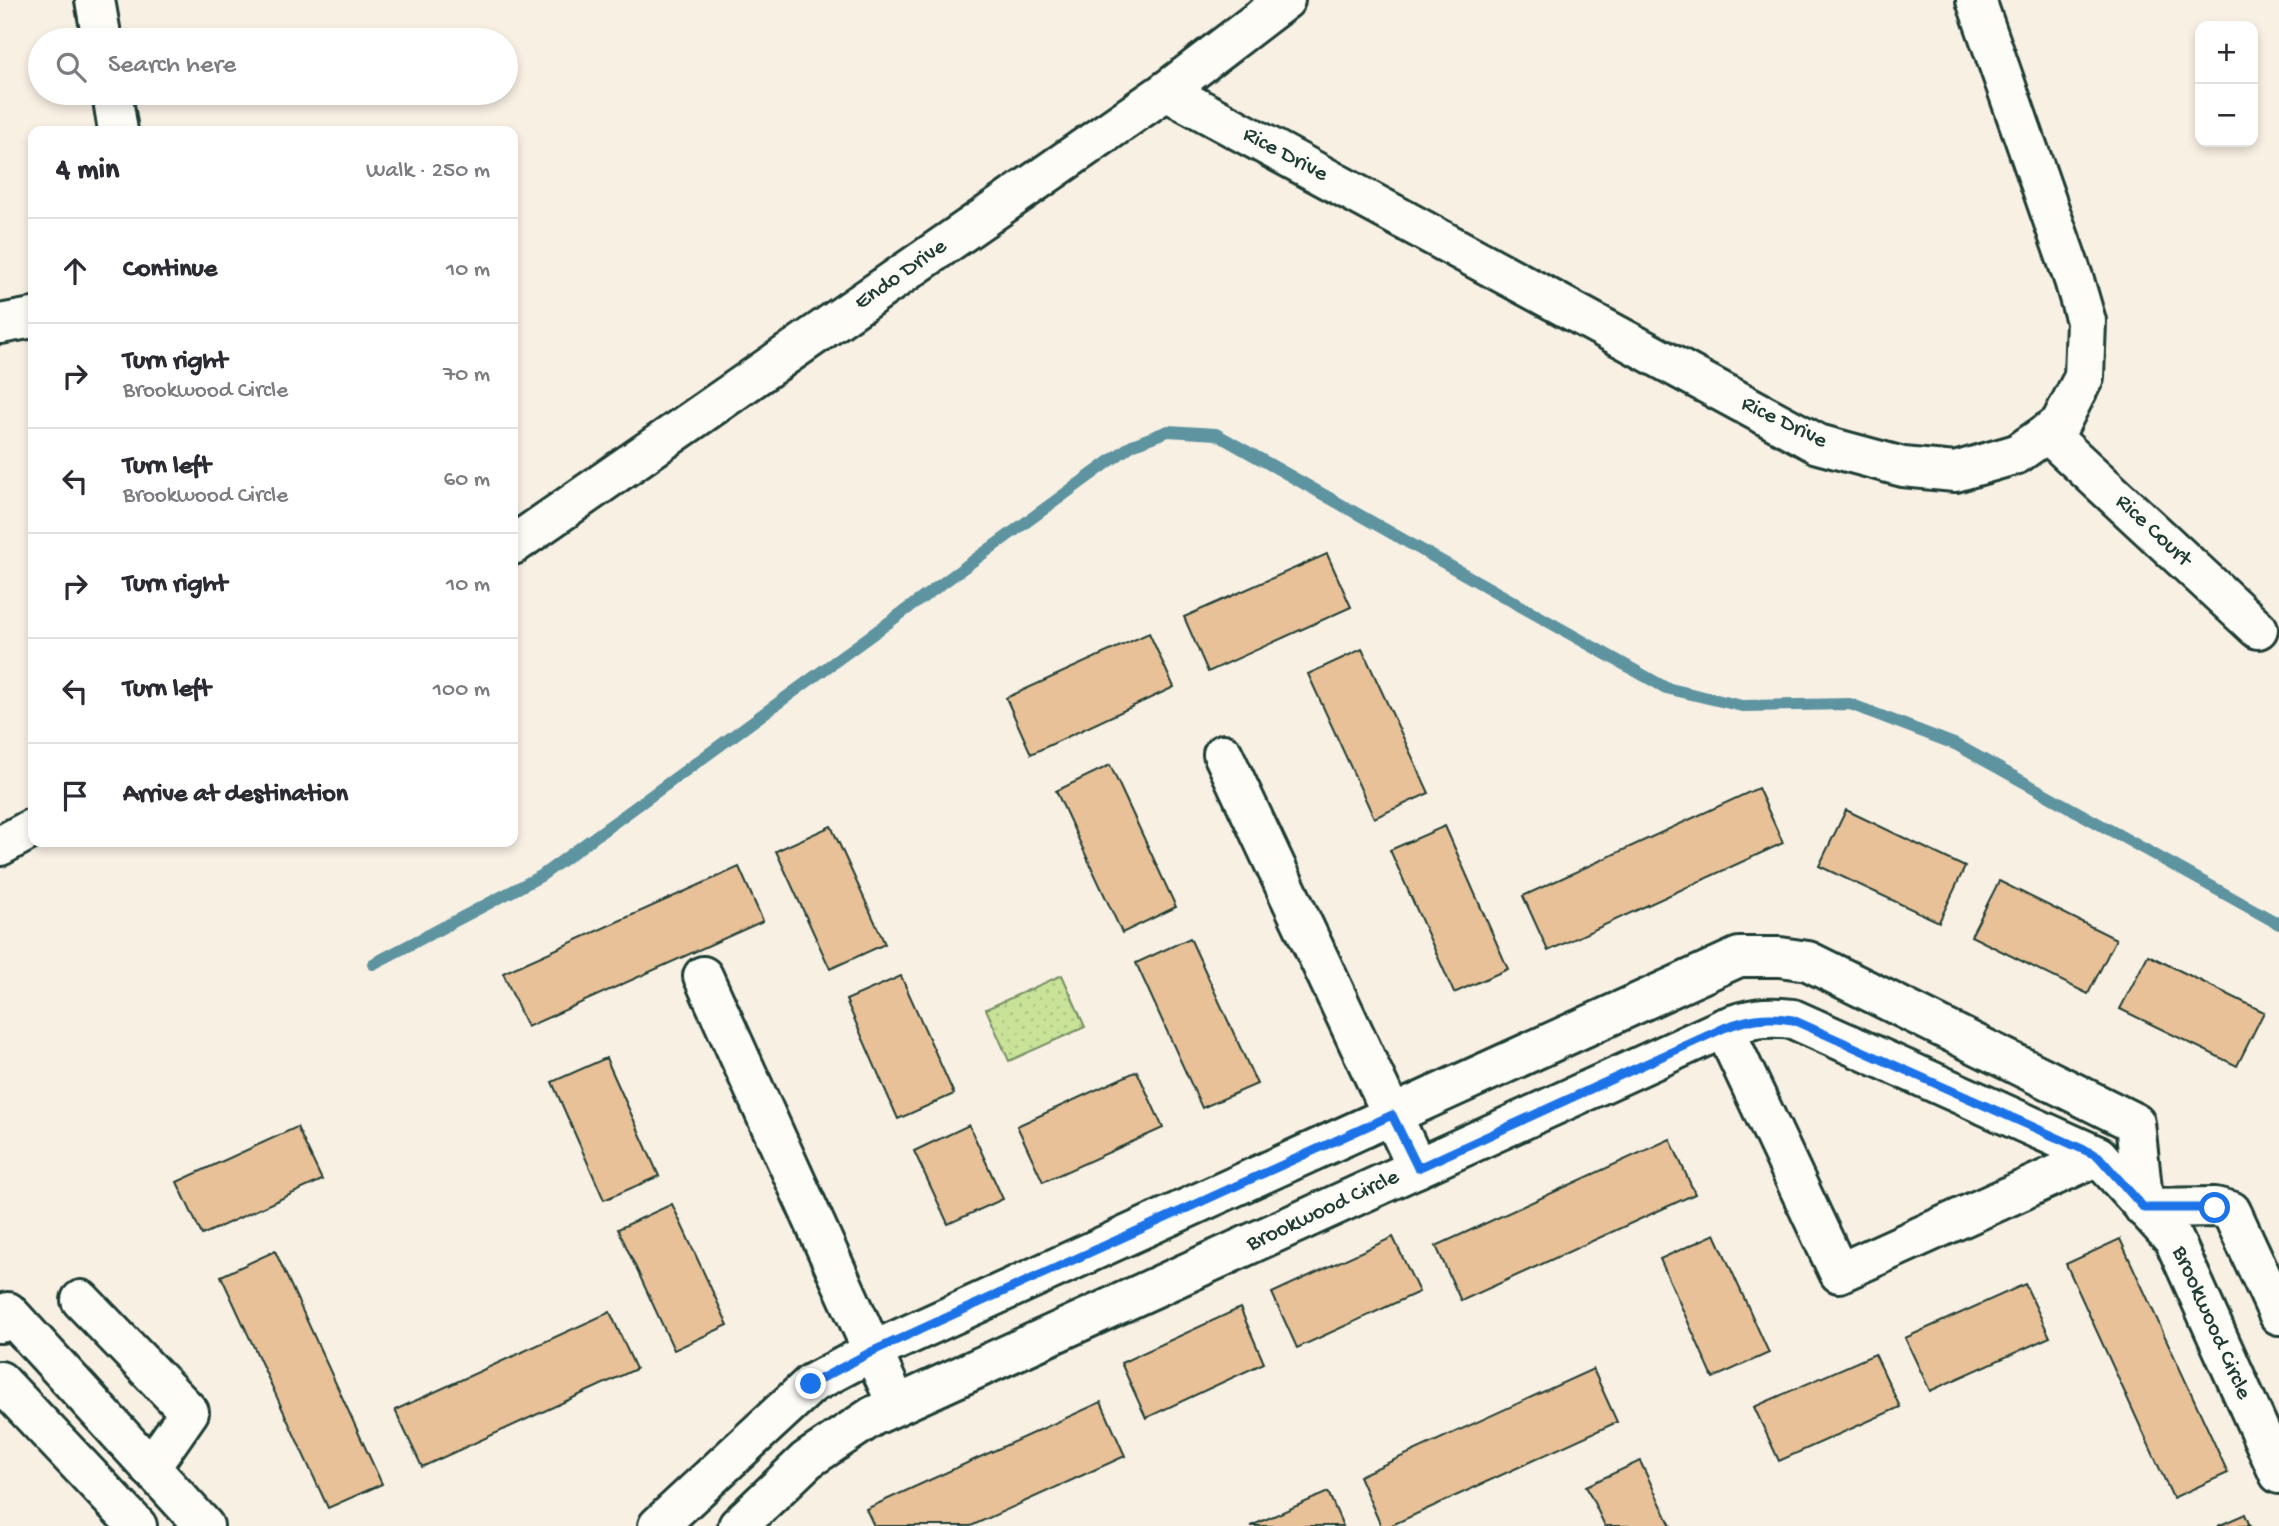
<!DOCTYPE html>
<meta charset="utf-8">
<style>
body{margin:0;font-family:"Gochi Hand",sans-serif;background:#f7f7f7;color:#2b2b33}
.controls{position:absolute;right:21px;top:21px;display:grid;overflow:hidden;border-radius:14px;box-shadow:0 4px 10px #0003}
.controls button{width:63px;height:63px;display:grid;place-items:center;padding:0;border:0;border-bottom:2px solid #e1e1e2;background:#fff;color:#2b2b33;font:35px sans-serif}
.stop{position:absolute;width:21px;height:21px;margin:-16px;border:5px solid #1a73e8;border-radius:50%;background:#fff}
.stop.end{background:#1a73e8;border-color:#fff;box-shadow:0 2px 7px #0008}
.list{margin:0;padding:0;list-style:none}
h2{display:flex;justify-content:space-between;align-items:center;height:91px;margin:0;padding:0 28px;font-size:30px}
h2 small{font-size:23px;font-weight:400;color:#7c7c81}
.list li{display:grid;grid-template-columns:46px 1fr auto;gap:21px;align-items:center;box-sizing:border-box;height:105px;padding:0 28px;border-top:2px solid #e1e1e2}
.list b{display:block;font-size:26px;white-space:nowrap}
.list p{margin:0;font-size:23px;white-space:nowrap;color:#7c7c81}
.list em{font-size:23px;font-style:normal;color:#7c7c81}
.icon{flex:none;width:38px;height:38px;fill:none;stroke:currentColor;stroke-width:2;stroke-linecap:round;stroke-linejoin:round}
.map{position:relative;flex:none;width:2279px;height:1526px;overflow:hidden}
.search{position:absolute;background:#fff;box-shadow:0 4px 10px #0003;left:28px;top:28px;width:490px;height:77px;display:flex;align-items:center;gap:18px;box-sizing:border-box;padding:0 24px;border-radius:38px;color:#7c7c81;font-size:26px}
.panel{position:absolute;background:#fff;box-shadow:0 4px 10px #0003;left:28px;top:126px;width:490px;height:721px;border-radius:14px}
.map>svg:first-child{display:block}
.park{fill:url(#park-dots);stroke:#749066;stroke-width:2}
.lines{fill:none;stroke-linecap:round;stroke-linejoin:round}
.stream{stroke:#5d94a0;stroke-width:12}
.building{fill:#e8c198;stroke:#1f3d34;stroke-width:2}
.minor-casing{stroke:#1f3d34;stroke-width:44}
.minor{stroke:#fdfcf7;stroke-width:38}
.route{stroke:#1a73e8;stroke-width:9}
.labels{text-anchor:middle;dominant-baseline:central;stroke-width:6;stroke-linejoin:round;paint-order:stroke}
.street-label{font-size:23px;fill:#1f3d34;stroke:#fdfcf7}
</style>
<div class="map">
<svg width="2279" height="1526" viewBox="0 0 2279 1526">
<defs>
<pattern id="park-dots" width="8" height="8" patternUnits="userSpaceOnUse" patternTransform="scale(1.75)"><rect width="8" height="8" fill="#c9e298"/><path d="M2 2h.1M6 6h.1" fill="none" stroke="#acc384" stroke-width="1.8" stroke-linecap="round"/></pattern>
</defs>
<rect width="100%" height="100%" fill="#f9f0e4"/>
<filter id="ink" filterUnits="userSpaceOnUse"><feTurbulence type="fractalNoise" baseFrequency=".0143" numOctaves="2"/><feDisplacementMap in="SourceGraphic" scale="14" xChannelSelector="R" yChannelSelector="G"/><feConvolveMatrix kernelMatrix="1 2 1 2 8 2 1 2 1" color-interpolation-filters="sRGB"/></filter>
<g filter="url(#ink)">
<path class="park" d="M1062,975L1085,1027L1009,1061L986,1009Z"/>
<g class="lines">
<path class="stream" d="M373,964L541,876L1132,445L1168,431L1216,434L1666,688L1742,706L1850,704L1957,745L2279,924"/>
</g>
<g class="building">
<path d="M1327,554L1351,607L1208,672L1184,617Z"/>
<path d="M1149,633L1174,687L1031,754L1006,698Z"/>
<path d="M1362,649L1429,793L1374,818L1308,674Z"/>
<path d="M1110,765L1176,907L1122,933L1056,791Z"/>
<path d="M1758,788L1783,843L1548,951L1523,896Z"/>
<path d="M1846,810L1965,867L1939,922L1819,866Z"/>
<path d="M831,826L885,944L830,969L776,851Z"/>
<path d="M1445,826L1508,969L1454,993L1390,850Z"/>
<path d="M739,867L763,921L527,1027L503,973Z"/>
<path d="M1999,881L2116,939L2088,994L1971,936Z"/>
<path d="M1190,938L1257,1084L1202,1108L1136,963Z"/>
<path d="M2148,955L2264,1012L2237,1066L2120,1009Z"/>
<path d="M901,976L954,1094L898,1119L846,1000Z"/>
<path d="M606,1058L659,1176L604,1200L552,1082Z"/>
<path d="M1137,1071L1163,1128L1043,1182L1017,1126Z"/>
<path d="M969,1125L1003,1199L948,1224L914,1151Z"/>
<path d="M297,1127L322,1180L202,1235L177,1182Z"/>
<path d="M1670,1139L1695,1194L1461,1301L1436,1246Z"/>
<path d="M672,1204L728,1325L674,1350L618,1229Z"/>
<path d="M1715,1234L1769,1353L1713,1378L1660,1259Z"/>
<path d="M1393,1237L1419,1292L1297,1348L1272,1293Z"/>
<path d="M2120,1239L2228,1473L2173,1498L2066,1264Z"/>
<path d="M275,1251L382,1484L328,1508L221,1276Z"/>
<path d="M2025,1284L2050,1337L1930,1391L1905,1338Z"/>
<path d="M1240,1308L1264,1363L1146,1418L1121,1363Z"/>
<path d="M610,1312L636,1369L422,1467L395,1410Z"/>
<path d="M1875,1354L1900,1407L1779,1461L1754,1407Z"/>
<path d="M1593,1369L1617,1422L1390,1526H1381L1359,1476Z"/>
<path d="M1101,1402L1125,1456L971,1526H874L866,1509Z"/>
<path d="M1640,1461L1671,1526H1605L1586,1486Z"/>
<path d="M1328,1492L1343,1526H1251Z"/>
<path d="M2245,1514L2250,1526H2218Z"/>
</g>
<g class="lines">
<g class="minor-casing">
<g id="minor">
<path d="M95,0L102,40"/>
<path d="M1166,91L1818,444L1903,467L1955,472L2017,454L2060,424L2084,377L2086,321L2074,280L1976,0"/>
<path d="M112,93L118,131"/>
<path d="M0,324L33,318"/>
<path d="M2047,433L2258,629"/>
<path d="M513,545L1166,91L1285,0"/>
<path d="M1223,754L1417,1168"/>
<path d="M0,846L33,828"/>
<path d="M703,976L897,1405"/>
<path d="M1724,1028L1839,1273L2098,1156"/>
<path d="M81,1300L189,1412L150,1468"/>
<path d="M0,1323L8,1312L204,1526"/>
<path d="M0,1381L137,1526"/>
<path d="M658,1526L811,1384L873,1351L1739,957H1780L1808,961L2135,1123L2144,1208L2215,1207L2231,1211L2279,1315"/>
<path d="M738,1526L807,1460L873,1416L1724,1028C1750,1018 1765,1016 1793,1019L2098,1156L2174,1240L2279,1474"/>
</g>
</g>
<use href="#minor" class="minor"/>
</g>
</g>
<g class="lines" filter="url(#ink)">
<path class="route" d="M811,1384L873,1351L1392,1115L1418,1168L1724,1028C1750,1018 1765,1016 1793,1020L2098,1156L2144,1208H2215"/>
</g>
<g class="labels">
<g class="street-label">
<text transform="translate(1285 155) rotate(28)">Rice Drive</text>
<text transform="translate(901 275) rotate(-35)">Endo Drive</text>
<text transform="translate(1784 423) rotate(26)">Rice Drive</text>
<text transform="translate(2153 531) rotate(43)">Rice Court</text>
<text transform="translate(1323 1211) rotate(-25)">Brookwood Circle</text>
<text transform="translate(2211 1323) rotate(66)">Brookwood Circle</text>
</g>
</g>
</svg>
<div class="controls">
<button>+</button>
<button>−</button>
</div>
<div class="stop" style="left:2215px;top:1208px"></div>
<div class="stop end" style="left:811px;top:1384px"></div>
<div class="search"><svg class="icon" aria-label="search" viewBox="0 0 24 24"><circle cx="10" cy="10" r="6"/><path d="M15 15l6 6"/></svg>Search here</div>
<section class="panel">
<h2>4 min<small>Walk · 250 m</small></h2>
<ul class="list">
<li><svg class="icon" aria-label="ahead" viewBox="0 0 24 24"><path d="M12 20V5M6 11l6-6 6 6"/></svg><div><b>Continue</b></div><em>10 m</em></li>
<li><svg class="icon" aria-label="right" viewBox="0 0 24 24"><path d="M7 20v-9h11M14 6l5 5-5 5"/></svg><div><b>Turn right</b><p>Brookwood Circle</p></div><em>70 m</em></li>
<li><svg class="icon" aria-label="left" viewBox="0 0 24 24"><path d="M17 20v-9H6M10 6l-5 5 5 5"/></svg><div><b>Turn left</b><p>Brookwood Circle</p></div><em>60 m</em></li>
<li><svg class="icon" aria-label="right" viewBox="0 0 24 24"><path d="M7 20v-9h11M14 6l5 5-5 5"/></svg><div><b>Turn right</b></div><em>10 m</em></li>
<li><svg class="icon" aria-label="left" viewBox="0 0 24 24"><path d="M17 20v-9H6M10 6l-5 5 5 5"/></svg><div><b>Turn left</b></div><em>100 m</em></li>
<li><svg class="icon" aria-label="arrive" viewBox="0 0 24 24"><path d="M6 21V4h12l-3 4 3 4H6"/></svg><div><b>Arrive at destination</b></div></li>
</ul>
</section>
</div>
